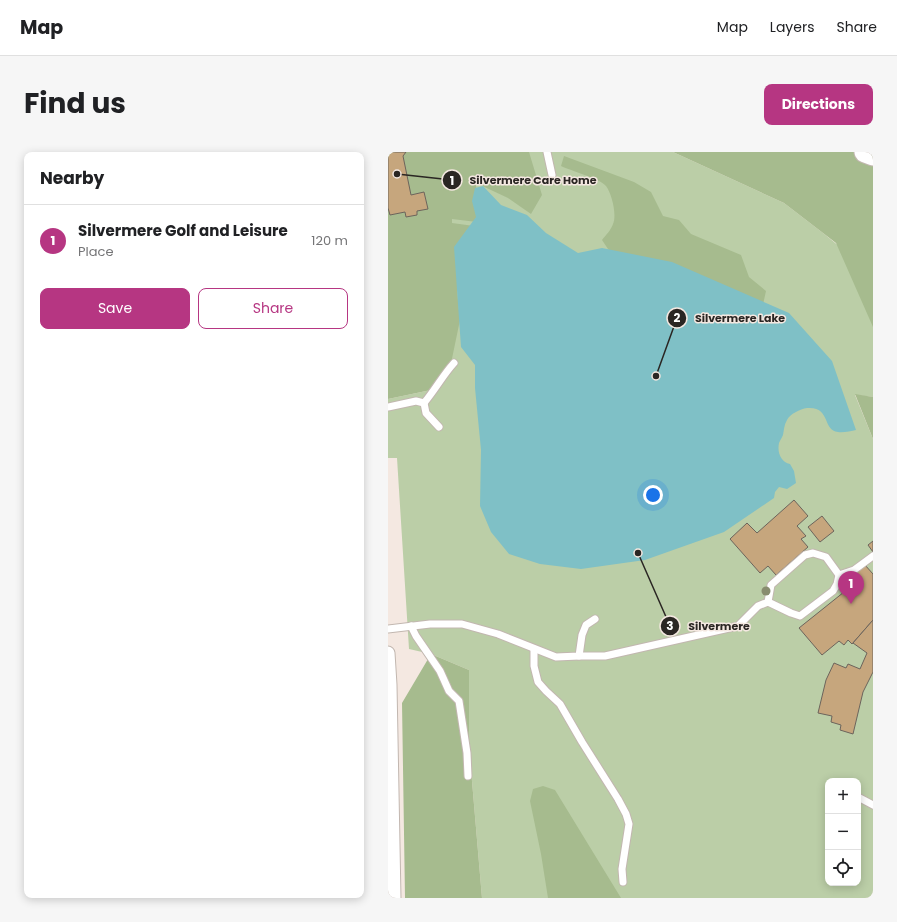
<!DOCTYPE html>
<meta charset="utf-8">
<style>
body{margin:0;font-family:Poppins,sans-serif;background:#f6f6f6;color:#202124}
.controls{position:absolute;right:12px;bottom:12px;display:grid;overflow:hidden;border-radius:8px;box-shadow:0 2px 10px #0003}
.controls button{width:36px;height:36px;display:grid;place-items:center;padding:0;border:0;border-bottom:1px solid #e0e0e0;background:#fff;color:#202124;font:20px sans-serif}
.you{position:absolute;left:265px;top:343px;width:14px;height:14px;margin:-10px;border:3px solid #fff;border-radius:50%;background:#1a73e8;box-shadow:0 0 0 6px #1a73e833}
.badge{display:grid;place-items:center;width:26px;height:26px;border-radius:50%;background:#b63682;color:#fff;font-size:13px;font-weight:700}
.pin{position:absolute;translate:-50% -33px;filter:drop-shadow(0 1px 2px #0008)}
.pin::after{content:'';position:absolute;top:21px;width:14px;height:12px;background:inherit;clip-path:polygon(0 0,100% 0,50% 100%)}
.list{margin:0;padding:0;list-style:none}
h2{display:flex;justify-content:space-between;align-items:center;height:52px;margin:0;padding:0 16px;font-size:17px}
h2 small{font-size:13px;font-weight:400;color:#757577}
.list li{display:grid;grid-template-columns:26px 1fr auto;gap:12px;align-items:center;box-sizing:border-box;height:72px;padding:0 16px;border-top:1px solid #e0e0e0}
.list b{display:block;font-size:15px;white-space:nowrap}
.list p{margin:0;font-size:13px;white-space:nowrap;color:#757577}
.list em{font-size:13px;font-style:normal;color:#757577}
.actions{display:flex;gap:8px;padding:12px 16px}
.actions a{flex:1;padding:9px 0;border:1px solid #b63682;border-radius:8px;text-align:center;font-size:14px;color:#b63682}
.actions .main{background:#b63682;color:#fff}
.icon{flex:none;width:22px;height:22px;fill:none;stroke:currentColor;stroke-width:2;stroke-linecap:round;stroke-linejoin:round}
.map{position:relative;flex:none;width:485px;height:746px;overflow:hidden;border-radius:8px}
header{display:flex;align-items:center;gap:24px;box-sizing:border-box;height:56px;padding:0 20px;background:#fff;border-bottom:1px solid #e0e0e0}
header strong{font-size:19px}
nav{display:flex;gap:22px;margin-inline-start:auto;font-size:14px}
.intro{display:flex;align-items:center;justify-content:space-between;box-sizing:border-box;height:96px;padding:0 24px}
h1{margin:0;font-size:28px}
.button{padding:10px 18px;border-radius:8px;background:#b63682;color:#fff;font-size:14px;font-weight:700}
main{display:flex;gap:24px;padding:0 24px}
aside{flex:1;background:#fff;border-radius:8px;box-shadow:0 2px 10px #0003}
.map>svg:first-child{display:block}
.green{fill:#bbcea7;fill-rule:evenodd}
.forest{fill:#a6bb8e}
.water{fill:#7fc0c6}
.building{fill:#c6a67d;stroke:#6c645c}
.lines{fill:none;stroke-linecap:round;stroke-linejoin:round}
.lane-casing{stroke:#c2b7b0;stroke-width:9}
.street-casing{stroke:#c2b7b0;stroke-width:15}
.primary-casing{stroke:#c2b7b0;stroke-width:23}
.lane{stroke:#fff;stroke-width:7}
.street{stroke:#fff;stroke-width:13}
.primary{stroke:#fff;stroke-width:21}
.tree{fill:#888d6f}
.leader{fill:none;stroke:#2a2623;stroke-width:1.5}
.callout-dot{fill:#2a2623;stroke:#f4e8e1;stroke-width:1.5}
.mark-label{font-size:12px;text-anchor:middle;font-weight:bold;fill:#fff}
.callout-label{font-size:11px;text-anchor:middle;font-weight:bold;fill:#2a2623;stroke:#f4e8e1;stroke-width:3;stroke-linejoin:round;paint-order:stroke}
</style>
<header>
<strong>Map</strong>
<nav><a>Map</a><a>Layers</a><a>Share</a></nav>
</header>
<div class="intro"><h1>Find us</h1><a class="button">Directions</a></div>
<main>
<aside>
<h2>Nearby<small></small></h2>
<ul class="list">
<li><span class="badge">1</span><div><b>Silvermere Golf and Leisure</b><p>Place</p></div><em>120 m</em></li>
</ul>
<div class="actions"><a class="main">Save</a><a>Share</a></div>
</aside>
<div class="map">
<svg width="485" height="746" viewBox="0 0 485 746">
<rect width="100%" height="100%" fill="#f4e8e1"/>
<path class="green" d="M80,0H285L396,51L435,81L485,122V245L467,243L485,287V746H94L81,594V518L43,502L21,497L9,306H0V247L43,238L62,46ZM440,629H470V731H440Z"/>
<g class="forest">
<path d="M0,0H141L154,43L143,62L120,46L88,31L89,70L64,67V71L86,74L69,138L72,168L61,221L43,238L0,247Z"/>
<path d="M285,0H477L485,3V175L448,91L396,51Z"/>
<path d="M176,4L246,30L263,40L275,64L291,68L303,82L353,103L361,125L378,139L374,157L224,103L214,88C218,83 223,78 225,72C229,63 224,42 218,34C211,26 183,19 173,14Z"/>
<path d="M467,242L485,245V287Z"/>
<path d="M43,502L81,518V594L94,746H17L14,551Z"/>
<path d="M155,634L167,638L233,746H160L153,702L142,649L145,637Z"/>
</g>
<path class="water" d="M95,34L113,53L139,63L158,81L190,101L214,96L284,110L401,161L444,209L468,278C463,279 455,281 450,280C434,278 443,254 419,256C412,257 402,262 399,268C396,273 396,278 395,283C394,286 392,288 391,291C389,301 393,310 402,312L406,319L408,331L399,337L391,335L387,340L386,346L336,380L257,408L193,417L152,412L121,402L103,380L92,354L93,298L87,236V213L73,195L66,95L88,65L84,49L87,36Z"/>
<g class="building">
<path d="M0,0H18L15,4L23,43L36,40L40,57L29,59V63L18,65L17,60L2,63L0,56Z"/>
<path d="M406,348L420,364L409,374L418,384L413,387L420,395L388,423L380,414L372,421L342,387L359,371L369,381Z"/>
<path d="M434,364L446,379L432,390L420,375Z"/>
<path d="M485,389V400L480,393Z"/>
<path d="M477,413L485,422V468L464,492L460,488L456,493L451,489L434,503L411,476L461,436L455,431Z"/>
<path d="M485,468V520L475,540L465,582L452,578L453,573L443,570L444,564L430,561L438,528L446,511L458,516L460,512L472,517L479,501L465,491Z"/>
</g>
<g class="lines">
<g class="lane-casing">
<g id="lane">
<path d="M159,0L164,23"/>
<path d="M36,251L38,261L51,275"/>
<path d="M0,255L28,249L36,251C47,238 55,223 66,211"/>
<path d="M451,423L466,418L485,404"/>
<path d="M23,474L28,484L52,519L61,539L71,549L79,601L80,624"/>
<path d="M0,477L42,472H74L110,482L168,505L191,504L194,483L198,473L207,467"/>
<path d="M146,497V514L150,530L158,539L172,552L194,590L230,647L238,662L241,672L234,717L235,730"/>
<path d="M191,504H217L350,474L370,454L380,450L383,433L417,403L425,401L438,405L451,423L449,432L445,439L412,464L403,461L380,450"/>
<path d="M470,645L485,653"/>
</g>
</g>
<g class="street-casing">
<path id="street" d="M0,501L2,533L6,746"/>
</g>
<g class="primary-casing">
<path id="primary" d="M477,0L485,3"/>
</g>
<use href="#lane" class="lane"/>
<use href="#street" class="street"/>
<use href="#primary" class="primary"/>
</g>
<circle class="tree" cx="378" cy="439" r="4.5"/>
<path class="leader" d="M9 22L64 28M268 224L289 166M250 401L282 474"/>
<g class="callout-dot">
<circle cx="9" cy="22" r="4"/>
<circle cx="268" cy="224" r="4"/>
<circle cx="250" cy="401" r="4"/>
<circle cx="64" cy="28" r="10"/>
<circle cx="289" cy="166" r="10"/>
<circle cx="282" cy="474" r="10"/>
</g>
<g class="mark-label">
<text x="64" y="33">1</text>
<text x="289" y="170">2</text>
<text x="282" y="478">3</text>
</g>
<g class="callout-label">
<text x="145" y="32">Silvermere Care Home</text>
<text x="352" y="170">Silvermere Lake</text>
<text x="331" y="478">Silvermere</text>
</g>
</svg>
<div class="controls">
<button>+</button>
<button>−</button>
<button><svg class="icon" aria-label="locate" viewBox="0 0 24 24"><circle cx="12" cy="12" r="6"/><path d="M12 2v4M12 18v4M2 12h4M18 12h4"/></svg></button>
</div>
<div class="you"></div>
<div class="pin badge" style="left:463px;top:452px">1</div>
</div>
</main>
